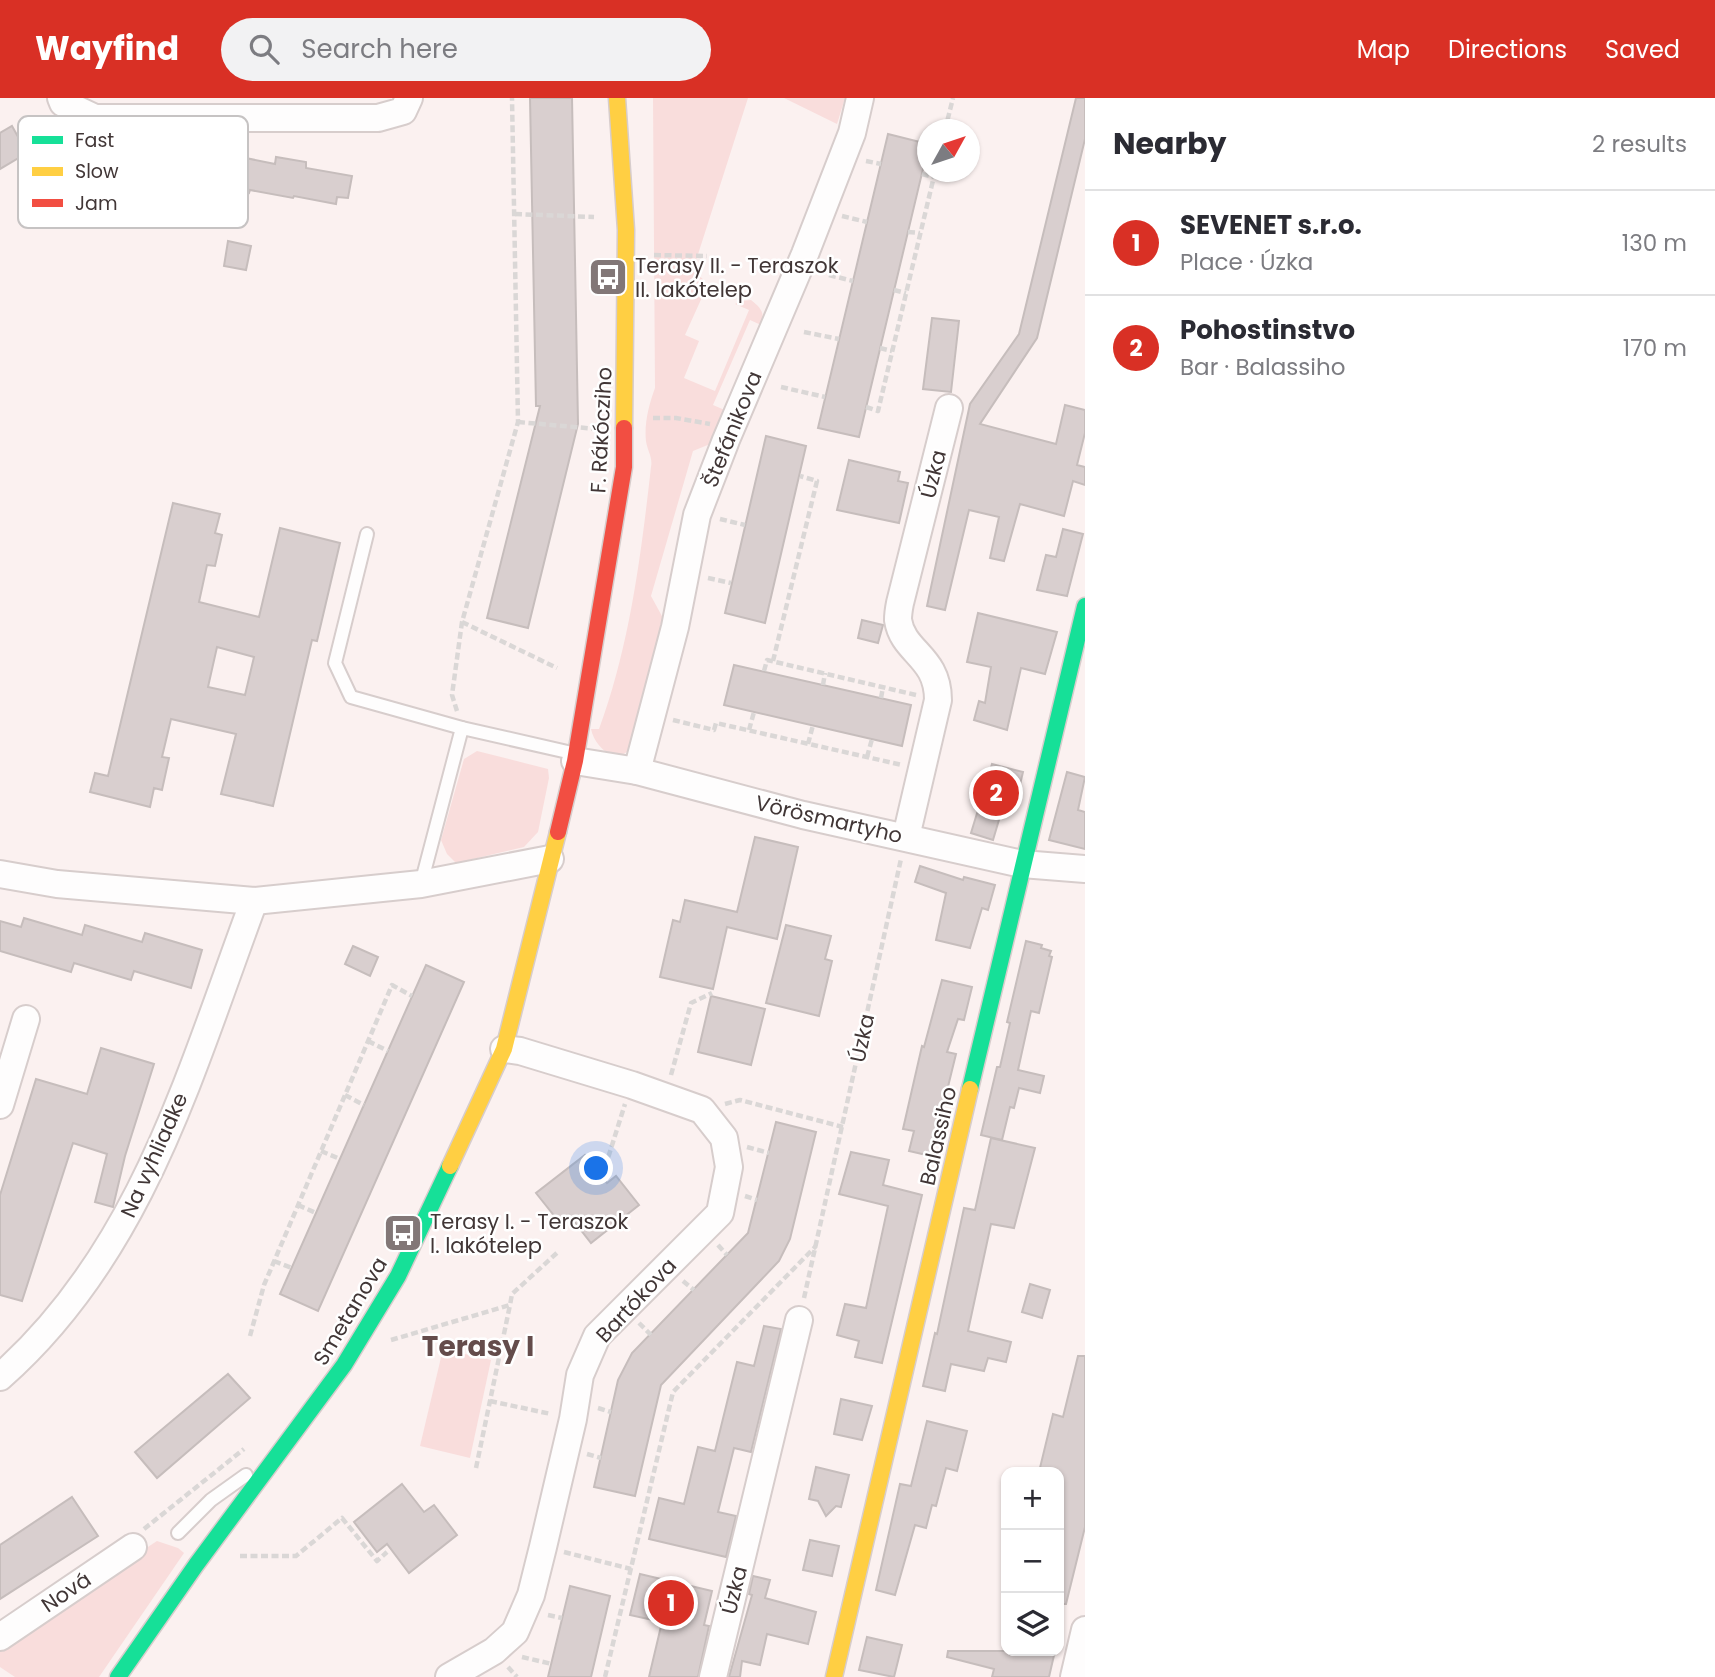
<!DOCTYPE html>
<meta charset="utf-8">
<style>
body{margin:0;font-family:Poppins,sans-serif;background:#f2f2f3;color:#2b2b33}
.controls{position:absolute;right:21px;bottom:21px;display:grid;overflow:hidden;border-radius:14px;box-shadow:0 2px 5px #0004}
.controls button{width:63px;height:63px;display:grid;place-items:center;padding:0;border:0;border-bottom:2px solid #e1e1e2;background:#fff;color:#2b2b33;font:35px sans-serif}
.compass{position:absolute;left:917px;top:21px;width:63px;height:63px;border-radius:50%;background:#fff;box-shadow:0 2px 5px #0004;rotate:50deg}
.you{position:absolute;left:597px;top:1071px;width:24px;height:24px;margin:-18px;border:5px solid #fff;border-radius:50%;background:#1a73e8;box-shadow:0 0 0 10px #1a73e833}
.badge{display:grid;place-items:center;width:46px;height:46px;border-radius:50%;background:#d93025;color:#fff;font-size:23px;font-weight:700}
.pin{position:absolute;translate:-50% -50%;border:4px solid #fff;box-shadow:0 2px 7px #0006}
.list{margin:0;padding:0;list-style:none}
h2{display:flex;justify-content:space-between;align-items:center;height:91px;margin:0;padding:0 28px;font-size:30px}
h2 small{font-size:23px;font-weight:400;color:#7c7c81}
.list li{display:grid;grid-template-columns:46px 1fr auto;gap:21px;align-items:center;box-sizing:border-box;height:105px;padding:0 28px;border-top:2px solid #e1e1e2}
.list b{display:block;font-size:26px;white-space:nowrap}
.list p{margin:0;font-size:23px;white-space:nowrap;color:#7c7c81}
.list em{font-size:23px;font-style:normal;color:#7c7c81}
.icon{flex:none;width:38px;height:38px;fill:none;stroke:currentColor;stroke-width:2;stroke-linecap:round;stroke-linejoin:round}
.map{position:relative;flex:none;width:1085px;height:1579px;overflow:hidden}
header{display:flex;align-items:center;gap:42px;box-sizing:border-box;height:98px;padding:0 35px;background:#d93025;color:#fff}
header strong{font-size:33px}
nav{display:flex;gap:38px;margin-inline-start:auto;font-size:24px}
.search{width:490px;height:63px;background:#f2f2f3;display:flex;align-items:center;gap:18px;box-sizing:border-box;padding:0 24px;border-radius:38px;color:#7c7c81;font-size:26px}
main{display:flex}
aside{flex:1;background:#fff}
.map>svg:first-child{display:block}
.green{fill:#f9dddc}
.building{fill:#d9cfcf;stroke:#c6bdbc;stroke-width:2;fill-rule:evenodd}
.lines{fill:none;stroke-linecap:round;stroke-linejoin:round}
.lane-casing{stroke:#d7cdcc;stroke-width:16}
.street-casing{stroke:#d7cdcc;stroke-width:30}
.fast-casing{stroke:#d7cdcc;stroke-width:19}
.slow-casing{stroke:#d7cdcc;stroke-width:19}
.jam-casing{stroke:#d7cdcc;stroke-width:19}
.path{stroke:#dad7d6;stroke-width:4.5;stroke-dasharray:7 3.5;stroke-linecap:butt}
.lane{stroke:#fefdfd;stroke-width:12}
.street{stroke:#fefdfd;stroke-width:26}
.fast{stroke:#16e098;stroke-width:16}
.slow{stroke:#ffcf43;stroke-width:16}
.jam{stroke:#f24e42;stroke-width:16}
.labels{text-anchor:middle;dominant-baseline:central;stroke-width:5;stroke-linejoin:round;paint-order:stroke}
.poi-label{font-size:21px;fill:#413636;stroke:#fff;text-anchor:start}
.street-label{font-size:21px;fill:#413636;stroke:#fff}
.district-label{font-size:28px;font-weight:bold;fill:#644c4b;stroke:#fff}
.key{fill:#fff;stroke:#c6c3c3;stroke-width:2}
.key-label{font-size:19px;fill:#413636}
</style>
<header>
<strong>Wayfind</strong>
<div class="search"><svg class="icon" aria-label="search" viewBox="0 0 24 24"><circle cx="10" cy="10" r="6"/><path d="M15 15l6 6"/></svg>Search here</div>
<nav><a>Map</a><a>Directions</a><a>Saved</a></nav>
</header>
<main>
<div class="map">
<svg width="1085" height="1579" viewBox="0 0 1085 1579">
<rect width="100%" height="100%" fill="#fbf1f0"/>
<g class="green">
<path d="M653,0H748L693,172L708,186L685,237L699,243L684,280L715,293L749,212L735,206L741,203L751,202C760,209 766,215 761,227L750,222L713,307L727,313L715,344L693,353L651,498L663,520L636,643C630,653 625,657 613,659C602,652 594,644 591,631H599C630,547 641,457 651,369C653,359 647,352 646,343C644,326 649,306 655,290Z"/>
<path d="M784,0H845L837,26Z"/>
<path d="M477,653L548,671L549,680L538,734L524,749L456,765L447,756L441,742L464,661Z"/>
<path d="M443,1251L491,1262L470,1360L420,1348Z"/>
<path d="M157,1443L178,1450L184,1455L99,1579H15L0,1569V1547L2,1545Z"/>
</g>
<g class="building">
<path d="M530,0H572L578,326L528,530L487,520L540,308H536Z"/>
<path d="M1076,0H1085V41L1037,240L980,326L1056,346L1065,307L1085,312V335L1077,367L1085,369V387L1073,383L1064,418L1020,406L1004,463L990,460L999,419L969,412L945,512L927,508L970,306L1019,236Z"/>
<path d="M12,28L27,55L0,71V35Z"/>
<path d="M888,36L928,46V50L859,339L818,330Z"/>
<path d="M175,56L224,66L226,56L275,66L276,59L306,64V70L352,78L348,100L337,99L336,106L294,98L293,100L250,92L249,95L200,86L198,96L149,86L146,106L113,100L120,60L172,69Z"/>
<path d="M228,143L251,148L246,172L224,168Z"/>
<path d="M932,220L959,223L951,294L923,291Z"/>
<path d="M766,338L806,348L765,525L725,515Z"/>
<path d="M849,362L900,374L898,383L908,385L899,425L837,412Z"/>
<path d="M173,405L220,416L215,435L222,437L215,468L207,467L199,504L259,519L280,430L340,445L317,543L312,542L273,708L221,696L236,636L171,621L162,659L169,660L162,692L154,690L150,709L90,694L95,675L108,678ZM217,549L254,559L245,597L208,589Z"/>
<path d="M1063,431L1083,436L1067,498L1037,492L1046,457L1056,459Z"/>
<path d="M978,515L1057,534L1045,576L1021,570L1007,632L974,622L979,603L985,605L991,569L967,564Z"/>
<path d="M862,522L883,527L878,545L858,540Z"/>
<path d="M734,567L911,607L902,648L724,607Z"/>
<path d="M992,666L1023,674L1015,708L1004,705L993,742L971,735Z"/>
<path d="M1067,674L1085,679L1078,712L1085,714V751L1049,742Z"/>
<path d="M755,739L798,749L777,841L727,829L713,891L660,879L673,822L680,824L685,802L737,814Z"/>
<path d="M920,768L963,782L964,779L995,787L988,812L982,810L970,850L936,842L946,795L915,784Z"/>
<path d="M24,820L82,837L85,827L142,844L145,835L202,852L191,890L134,873L131,882L74,865L71,874L0,853V823L21,829Z"/>
<path d="M786,827L831,838L825,861L832,863L819,918L766,905Z"/>
<path d="M1026,843L1042,847L1041,850L1051,853L1049,858L1052,859L1039,915L1031,913L1018,972L1044,978L1040,995L1019,990L1014,1010L1010,1009L1002,1042L981,1037L997,969H1000L1010,925L1007,924Z"/>
<path d="M353,848L378,859L370,878L345,866Z"/>
<path d="M426,867L464,884L318,1213L280,1196Z"/>
<path d="M942,882L972,889L964,922L958,921L947,954L956,956L931,1058L909,1053L914,1033L903,1031L922,948L924,949Z"/>
<path d="M711,898L765,911L751,967L698,954Z"/>
<path d="M101,950L154,966L125,1058L113,1109L95,1104L107,1056L73,1045L22,1203L0,1197V1097L36,981L87,996Z"/>
<path d="M776,1024L816,1034L790,1141L779,1163L661,1287L635,1398L594,1389L618,1282L632,1255L748,1135Z"/>
<path d="M991,1040L1035,1050L1014,1130L991,1126L968,1233L1011,1244L1006,1264L988,1260L984,1273L951,1266L945,1293L923,1288L935,1235L937,1236L964,1110L975,1112Z"/>
<path d="M851,1054L889,1062L883,1087L922,1097L882,1265L855,1259L859,1243L837,1237L845,1206L866,1210L888,1108L839,1096Z"/>
<path d="M585,1057L607,1085L616,1078L639,1107L591,1145L569,1117L560,1125L536,1095Z"/>
<path d="M1030,1186L1050,1192L1042,1220L1022,1214Z"/>
<path d="M764,1228L781,1231L751,1354L734,1350L718,1414L736,1418L726,1459L649,1441L659,1400L684,1406L698,1349L715,1353L737,1264L754,1268Z"/>
<path d="M1078,1258H1085V1429L1066,1506H1059V1374H1039L1053,1316L1063,1319Z"/>
<path d="M228,1276L250,1300L157,1380L135,1354Z"/>
<path d="M841,1301L872,1308L862,1342L834,1336Z"/>
<path d="M927,1323L967,1333L957,1373L946,1370L936,1408L932,1407L926,1430L915,1427L895,1497L876,1492L900,1386L911,1388Z"/>
<path d="M816,1369L849,1377L841,1409L836,1408L826,1418L818,1403L809,1401Z"/>
<path d="M402,1386L424,1414L434,1407L457,1437L409,1475L387,1446L377,1454L354,1424Z"/>
<path d="M72,1399L98,1438L0,1501V1447Z"/>
<path d="M810,1442L839,1448L832,1478L803,1472Z"/>
<path d="M640,1476L712,1493L704,1527L709,1528L698,1579H649L662,1524L630,1517Z"/>
<path d="M753,1478L770,1482L765,1500L816,1514L808,1546L767,1536L760,1567L742,1563L740,1579H729L752,1497L749,1496Z"/>
<path d="M570,1488L610,1498L591,1579H548Z"/>
<path d="M867,1539L902,1547L894,1579L859,1572Z"/>
<path d="M948,1553H1055L1049,1579H992L994,1571L947,1559Z"/>
</g>
<g class="lines">
<g class="lane-casing">
<g id="lane">
<path d="M367,436L335,565L351,599L462,630"/>
<path d="M421,786L462,630L572,655"/>
<path d="M178,1435L211,1402L246,1377"/>
</g>
</g>
<g class="street-casing">
<g id="street">
<path d="M61,0L63,5L95,20H378L403,13L409,0"/>
<path d="M575,663L637,673L803,717L1022,766L1085,771"/>
<path d="M637,673L675,529L697,417L726,342L805,156L852,35L860,0"/>
<path d="M906,739L938,602C938,558 903,555 898,522C898,517 899,510 900,505L949,310"/>
<path d="M0,776L57,786L254,803L421,786L550,761"/>
<path d="M0,1007L26,921"/>
<path d="M0,1279C142,1154 190,974 254,803"/>
<path d="M0,1539L133,1449"/>
<path d="M449,1579L494,1553L515,1534L531,1497L543,1449L573,1321L580,1277L597,1238L720,1115L729,1069L724,1040L702,1012L632,987L520,953L504,951"/>
<path d="M713,1579L799,1222"/>
<path d="M1074,1579L1085,1532"/>
</g>
</g>
<g class="fast-casing">
<g id="fast">
<path d="M970,991L1085,508"/>
<path d="M118,1579L196,1467L344,1267L398,1178L450,1068"/>
</g>
</g>
<g class="slow-casing">
<g id="slow">
<path d="M617,0L626,132L624,330"/>
<path d="M450,1068L504,951L558,734"/>
<path d="M834,1579L970,991"/>
</g>
</g>
<g class="jam-casing">
<path id="jam" d="M558,734L575,663L624,369V330"/>
</g>
<g class="path">
<path d="M945,32L953,0"/>
<path d="M866,63L881,66"/>
<path d="M922,76L934,79"/>
<path d="M515,116L594,119"/>
<path d="M842,118L867,124"/>
<path d="M908,134L920,135"/>
<path d="M654,157L707,158"/>
<path d="M829,177L853,183"/>
<path d="M894,192L906,195"/>
<path d="M804,234L839,241"/>
<path d="M880,250L892,253"/>
<path d="M781,289L825,299"/>
<path d="M866,309L878,313L935,74"/>
<path d="M653,320H676L710,326"/>
<path d="M518,324L597,331"/>
<path d="M720,421L745,427"/>
<path d="M708,480L731,485"/>
<path d="M462,524L557,570"/>
<path d="M773,563L817,383L800,378"/>
<path d="M764,573L767,562L916,597"/>
<path d="M823,587L825,575"/>
<path d="M881,600L883,589"/>
<path d="M457,613L452,597L462,524L518,324L512,0"/>
<path d="M673,622L714,632L716,625L902,667"/>
<path d="M749,632L754,614"/>
<path d="M808,646L813,627"/>
<path d="M867,659L872,641"/>
<path d="M368,943L388,953"/>
<path d="M671,977L691,905L712,895"/>
<path d="M345,997L364,1007"/>
<path d="M725,1006L740,1002L843,1029"/>
<path d="M747,1049L769,1055"/>
<path d="M321,1053L340,1061"/>
<path d="M602,1079L625,1006"/>
<path d="M745,1098L757,1102"/>
<path d="M298,1107L316,1115"/>
<path d="M718,1147L727,1157"/>
<path d="M274,1163L292,1170"/>
<path d="M683,1183L694,1192"/>
<path d="M804,1200L901,761"/>
<path d="M639,1225L651,1237"/>
<path d="M250,1238L264,1187L392,887L412,898"/>
<path d="M391,1242L510,1207L512,1196L559,1153"/>
<path d="M490,1303L551,1316"/>
<path d="M598,1310L611,1314"/>
<path d="M587,1356L601,1360"/>
<path d="M476,1370L510,1207"/>
<path d="M144,1431L244,1351"/>
<path d="M564,1454L631,1471"/>
<path d="M240,1458H296L342,1420L377,1463L387,1454"/>
<path d="M548,1517L562,1520"/>
<path d="M522,1559L552,1566"/>
<path d="M508,1569L517,1579"/>
<path d="M605,1579L673,1294L816,1148"/>
</g>
<use href="#lane" class="lane"/>
<use href="#street" class="street"/>
<use href="#fast" class="fast"/>
<use href="#slow" class="slow"/>
<use href="#jam" class="jam"/>
</g>
<defs>
<g id="bus-square" transform="scale(2.0125)"><rect x="-9" y="-9" width="18" height="18" rx="4" fill="#827777" stroke="#fff"/><path d="M-5-6H5V4H4V6H2V4H-2V6H-4V4H-5ZM-3.5-4V0h7V-4ZM-3.5 1.2v1.5H-2V1.2ZM2 1.2v1.5H3.5V1.2Z" fill="#fff"/></g>
</defs>
<g fill-rule="evenodd">
<use href="#bus-square" x="608" y="179"/>
<use href="#bus-square" x="403" y="1135"/>
</g>
<g class="labels">
<g class="poi-label">
<text x="635" y="167">Terasy II. - Teraszok<tspan x="635" dy="24">II. lakótelep</tspan></text>
<text x="430" y="1123">Terasy I. - Teraszok<tspan x="430" dy="24">I. lakótelep</tspan></text>
</g>
<g class="street-label">
<text transform="translate(732 331) rotate(-68)">Štefánikova</text>
<text transform="translate(601 332) rotate(-87)">F. Rákócziho</text>
<text transform="translate(933 376) rotate(-76)">Úzka</text>
<text transform="translate(829 721) rotate(13)">Vörösmartyho</text>
<text transform="translate(862 940) rotate(-78)">Úzka</text>
<text transform="translate(938 1038) rotate(-77)">Balassiho</text>
<text transform="translate(154 1057) rotate(-66)">Na vyhliadke</text>
<text transform="translate(636 1202) rotate(-47)">Bartókova</text>
<text transform="translate(350 1213) rotate(-59)">Smetanova</text>
<text transform="translate(734 1492) rotate(-76)">Úzka</text>
<text transform="translate(66 1494) rotate(-34)">Nová</text>
</g>
<g class="district-label">
<text x="478" y="1248">Terasy I</text>
</g>
</g>
<rect x="18" y="18" width="230" height="112" rx="10" class="key"/>
<rect x="32" y="38" width="31" height="8" fill="#16e098"/>
<rect x="32" y="69" width="31" height="9" fill="#ffcf43"/>
<rect x="32" y="101" width="31" height="8" fill="#f24e42"/>
<g class="key-label">
<text x="75" y="49">Fast</text>
<text x="75" y="80">Slow</text>
<text x="75" y="112">Jam</text>
</g>
</svg>
<div class="controls">
<button>+</button>
<button>−</button>
<button><svg class="icon" aria-label="layers" viewBox="0 0 24 24"><path d="M12 4l9 5-9 5-9-5zM3 14l9 5 9-5"/></svg></button>
</div>
<svg class="compass" viewBox="-18 -18 36 36"><path d="M0-13l5 13h-10z" fill="#e53935"/><path d="M0 13l5-13h-10z" fill="#7c7c81"/></svg>
<div class="you"></div>
<div class="pin badge" style="left:671px;top:1505px">1</div>
<div class="pin badge" style="left:996px;top:695px">2</div>
</div>
<aside>
<h2>Nearby<small>2 results</small></h2>
<ul class="list">
<li><span class="badge">1</span><div><b>SEVENET s.r.o.</b><p>Place · Úzka</p></div><em>130 m</em></li>
<li><span class="badge">2</span><div><b>Pohostinstvo</b><p>Bar · Balassiho</p></div><em>170 m</em></li>
</ul>
</aside>
</main>
